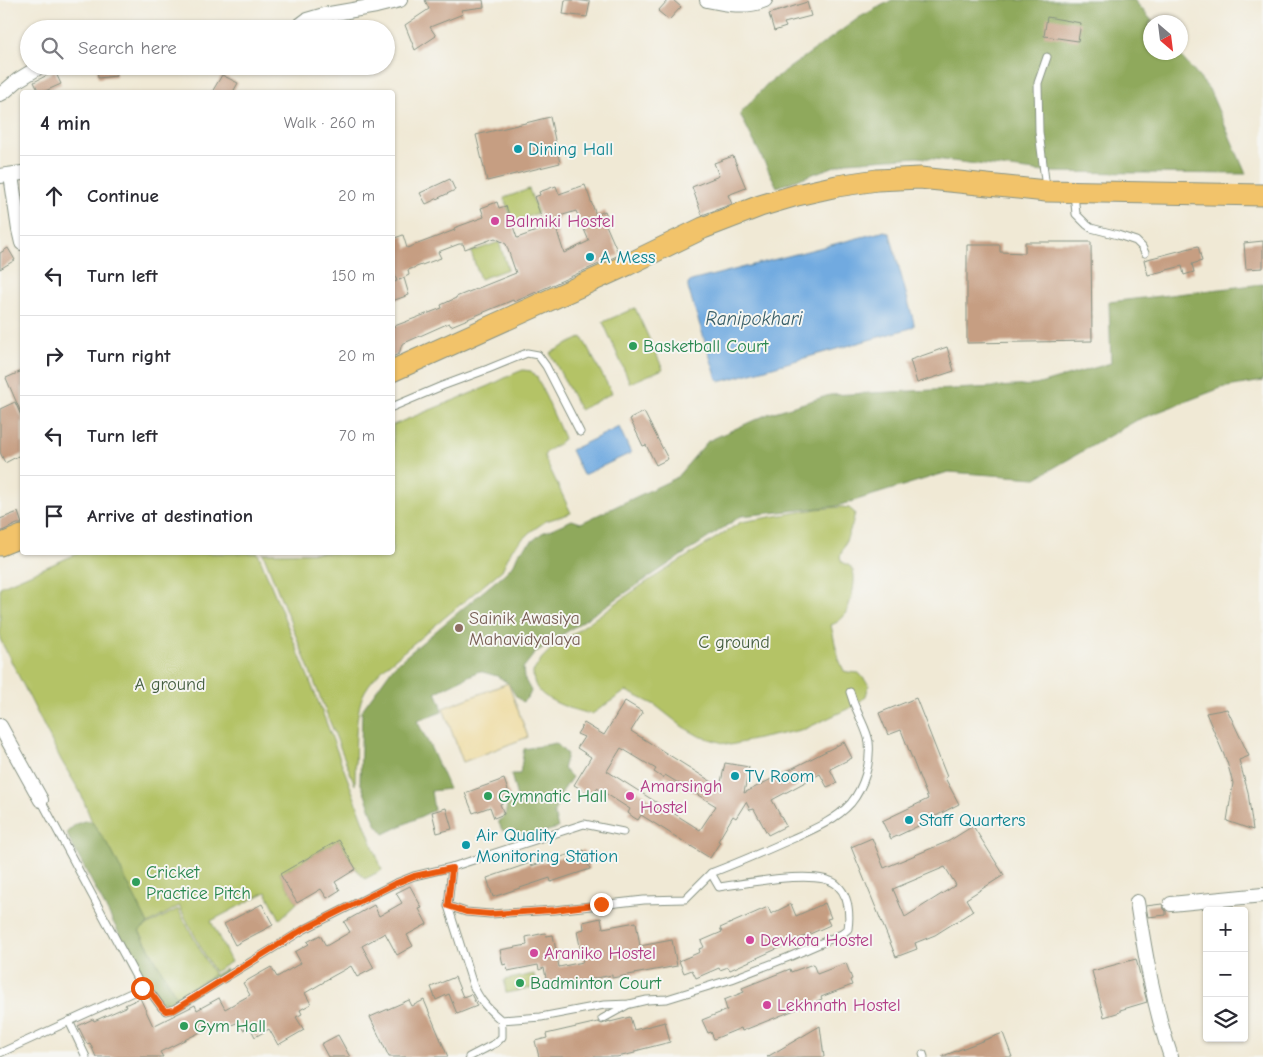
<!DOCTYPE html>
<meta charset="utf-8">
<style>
body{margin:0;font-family:"Comic Neue",sans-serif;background:#f2f2f3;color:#2b2b33}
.controls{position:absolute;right:15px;bottom:15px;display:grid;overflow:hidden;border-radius:5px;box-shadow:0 1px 4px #0004}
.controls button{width:45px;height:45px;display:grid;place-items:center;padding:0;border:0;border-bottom:1px solid #e1e1e2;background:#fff;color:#2b2b33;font:25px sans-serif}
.compass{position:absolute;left:1143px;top:15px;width:45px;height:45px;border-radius:50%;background:#fff;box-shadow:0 1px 4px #0004;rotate:152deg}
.stop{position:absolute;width:15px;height:15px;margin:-11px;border:4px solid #ea580c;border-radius:50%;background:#fff}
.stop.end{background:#ea580c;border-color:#fff;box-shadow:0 1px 5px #0008}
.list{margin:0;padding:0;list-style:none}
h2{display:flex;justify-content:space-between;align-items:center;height:65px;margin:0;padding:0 20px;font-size:21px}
h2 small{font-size:16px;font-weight:400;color:#7c7c81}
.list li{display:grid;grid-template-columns:32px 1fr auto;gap:15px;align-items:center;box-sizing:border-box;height:80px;padding:0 20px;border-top:1px solid #e1e1e2}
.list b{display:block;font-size:19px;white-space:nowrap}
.list em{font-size:16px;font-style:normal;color:#7c7c81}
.icon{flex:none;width:28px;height:28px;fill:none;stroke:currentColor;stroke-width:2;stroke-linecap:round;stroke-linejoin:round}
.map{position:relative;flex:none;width:1263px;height:1057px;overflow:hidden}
.search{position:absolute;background:#fff;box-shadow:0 1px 4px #0004;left:20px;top:20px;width:375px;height:55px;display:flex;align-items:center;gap:12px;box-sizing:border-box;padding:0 18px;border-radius:28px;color:#7c7c81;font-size:19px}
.panel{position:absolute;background:#fff;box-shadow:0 1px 4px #0004;left:20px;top:90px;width:375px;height:465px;border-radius:5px}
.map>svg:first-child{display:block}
.green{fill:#b4c366;stroke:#6a804d}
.forest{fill:#8fa95b;stroke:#577348}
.sand{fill:#eeda9e;stroke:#868c69}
.water{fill:#71aae0;stroke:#48748a}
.building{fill:#c69e82;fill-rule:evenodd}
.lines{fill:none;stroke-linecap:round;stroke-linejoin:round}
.service-casing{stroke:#889384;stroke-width:9}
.minor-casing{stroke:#889384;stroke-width:16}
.primary-casing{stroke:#889384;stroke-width:23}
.service{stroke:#fff;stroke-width:7}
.minor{stroke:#fff;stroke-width:14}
.primary{stroke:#f2c36a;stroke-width:21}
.route{stroke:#ea580c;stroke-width:6}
.culture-dot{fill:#0f9aa8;stroke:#f6f6f2;stroke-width:2}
.hotel-dot{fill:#d1479c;stroke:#f6f6f2;stroke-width:2}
.leisure-dot{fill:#2e9e5b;stroke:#f6f6f2;stroke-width:2}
.education-dot{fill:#8d6e63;stroke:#f6f6f2;stroke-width:2}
.labels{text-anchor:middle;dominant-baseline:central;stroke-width:4;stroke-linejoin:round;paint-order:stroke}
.culture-label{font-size:18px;fill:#0d838f;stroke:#f6f6f2;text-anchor:start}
.hotel-label{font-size:18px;fill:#b23c85;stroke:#f6f6f2;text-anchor:start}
.leisure-label{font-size:18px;fill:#27864d;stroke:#f6f6f2;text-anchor:start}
.education-label{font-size:18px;fill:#785e54;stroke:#f6f6f2;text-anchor:start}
.park-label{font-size:18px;fill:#445e40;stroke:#f6f6f2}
.water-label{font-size:19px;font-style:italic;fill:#385e68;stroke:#f6f6f2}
</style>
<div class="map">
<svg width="1263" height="1057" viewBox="0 0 1263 1057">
<rect width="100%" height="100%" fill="#f6f6f2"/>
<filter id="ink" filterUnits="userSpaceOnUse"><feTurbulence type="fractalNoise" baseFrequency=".02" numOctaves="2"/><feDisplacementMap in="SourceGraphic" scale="10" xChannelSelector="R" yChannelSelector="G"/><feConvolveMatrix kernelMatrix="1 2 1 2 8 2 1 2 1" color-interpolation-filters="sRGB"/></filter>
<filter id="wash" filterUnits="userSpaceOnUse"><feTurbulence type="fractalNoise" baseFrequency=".0096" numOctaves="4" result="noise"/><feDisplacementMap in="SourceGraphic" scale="20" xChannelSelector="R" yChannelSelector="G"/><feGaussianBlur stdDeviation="1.12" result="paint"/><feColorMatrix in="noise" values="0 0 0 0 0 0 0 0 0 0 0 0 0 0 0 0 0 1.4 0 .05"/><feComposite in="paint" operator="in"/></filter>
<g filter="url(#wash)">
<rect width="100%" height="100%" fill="#f0e9d5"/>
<g class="green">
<path d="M529,189L538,213L513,222L504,198Z"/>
<path d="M499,242L508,269L480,279L471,252Z"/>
<path d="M635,308L663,369L630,383L603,322Z"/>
<path d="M582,337L612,393L580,410L550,353Z"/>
<path d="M523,370L531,371L537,377L564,438C559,447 548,447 544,456L571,513L546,521L530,532L512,549L502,570L385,667C378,674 370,682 365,691C353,713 356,759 355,785L263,553L392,552L393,425L489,386L513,374Z"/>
<path d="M842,507L849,508L855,513L852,525L840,557L842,562C846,564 850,565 852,569C858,578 850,607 844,616C840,621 836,623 831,625L838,657L844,671L848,672L859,673L869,685L866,696L856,705L805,729L730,745L699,736L683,727L655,705L626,691L592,714C576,711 546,702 537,688C534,684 533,678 533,672L542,658L551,649L642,585L741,522L817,509Z"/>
<path d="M79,553H258L320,706L382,870L365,879L356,869L339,840L280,874L297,903L280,919L266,892L211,921L231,962L214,972L179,906L148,924L110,848L92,822L80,792L61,760L0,639V587Z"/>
<path d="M178,909L214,975L176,996L139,930Z"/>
<path d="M534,974L536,987L506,993L504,980Z"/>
</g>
<g class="forest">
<path d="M892,0H1134L1153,22H1150V52L1178,53L1209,89L1246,174L1044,172L918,157L846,162L777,187L740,114L767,84L860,17Z"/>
<path d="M1263,284V381L1221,388L1137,420L1036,478L948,472L837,506L741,516L535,653L523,668L524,678L531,691L529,696L523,702L516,696L508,683L497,676L479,671L436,692L441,704L442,712L417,721L430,746L449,789L431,791L434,810L384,834L376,824L360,781L362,710L394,666L504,574L514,564L519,552L542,533L572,520L581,523L676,478L708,441L768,414L830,395L1036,385L1111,363L1109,302Z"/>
<path d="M556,743L567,754L563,769L572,777L562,792L554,814L558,828L526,837L518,832L502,830L498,821L505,816L507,805L518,801L511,774H520L524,749Z"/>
<path d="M87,820L92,822L110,848L148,924L139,931L176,996L225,969L228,974L171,1008L162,1006L145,987L118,931L69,839L67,832L76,824Z"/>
</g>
<path class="sand" d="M508,683L528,737L463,762L443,708Z"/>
<g class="water">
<path d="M885,231L890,234L914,323V326L911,328L723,381H720L717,379L688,288V284L691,281Z"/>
<path d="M619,427L631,453L583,475L571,450Z"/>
</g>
<g id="blocks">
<g class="building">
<path d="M425,0H483L484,7L461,10L463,14L430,27L436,36L415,50L405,25L429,9Z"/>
<path d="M565,0H575L590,2L587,17L563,14Z"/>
<path d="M668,0H673L681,7L669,20L658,11Z"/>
<path d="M807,2L811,16L784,23L786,27L774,31L769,14Z"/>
<path d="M1047,17L1081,23L1078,41L1044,36Z"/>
<path d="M97,66H115L116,76L98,78Z"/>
<path d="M55,71L61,84L43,92H39L34,82Z"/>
<path d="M222,75L238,83L233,92H212Z"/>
<path d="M550,117L560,163L487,181L476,135Z"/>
<path d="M733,156L746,188L728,195L732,204L702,215L692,187L719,176L714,163Z"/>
<path d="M450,179L455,190L426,204L420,193Z"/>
<path d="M585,185L596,215L605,211L610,223L606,225L619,255L514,302L513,300L451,326L449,323L402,344L399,354L392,357V327L442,308L441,305L456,298V297L516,273L506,244L495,238L465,249L463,244H459L438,252L441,258L408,270L409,275L399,280L404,278L409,295L392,301V283L397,281L392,268V239L403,235L407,248L455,230L454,228L484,217L481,208L497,202L499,208L506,206L517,238L545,228L534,197L540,195L539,192L556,186L559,194ZM576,211L589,241L564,253L555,225L560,216Z"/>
<path d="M1263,241V268L1246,269L1244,243Z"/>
<path d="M1025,242H1091L1092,341L967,343V245H1000V252L1025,253Z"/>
<path d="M1198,246L1202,261L1192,264L1194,272L1184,275L1182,266L1148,275L1144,260Z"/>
<path d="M8,248L15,260L0,269V253Z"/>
<path d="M947,347L954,371L917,383L910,360Z"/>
<path d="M22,371V415L6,378Z"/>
<path d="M15,402L22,418V454L5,463L0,452V409Z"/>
<path d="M644,412L668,459L656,465L646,445L643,446L630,419Z"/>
<path d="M18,512L22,524H17L0,532V519Z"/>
<path d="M916,698L947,777L945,778L959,804L934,817L935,818L891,839L882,821L928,799L901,730L888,735L879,713Z"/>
<path d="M625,701L643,712L631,731L720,787L725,763L749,767L744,793L844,742L852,758L830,769L837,783L827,787L820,774L772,800L786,826L768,835L754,809L750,810L746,802L736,818L733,816L718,841L720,842L710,858L641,815L638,820L633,817L628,813L630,809L597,788L593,796L574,785L591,757L577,748L584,737L577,734L584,723L604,735ZM621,748L656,769L654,772L663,778L665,775L716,806L700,830L607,771Z"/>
<path d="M1227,709L1249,756L1239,760L1248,792L1253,830L1227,821L1233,783L1227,762L1206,713Z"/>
<path d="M504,779L511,799L500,804L504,814L494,818L490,807L473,813L465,793Z"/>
<path d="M446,808L452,829L437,833L432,812Z"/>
<path d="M973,826L1004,875L966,899L973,911L935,935L915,943L917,949L896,957L851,847L872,838L884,868L949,841ZM945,867L956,885L905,917L893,889Z"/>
<path d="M339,840L356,869L335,882L340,890L327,898L321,889L297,903L280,874Z"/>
<path d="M584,850L590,869L551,882L550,878L493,897L487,878L530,863L531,866Z"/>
<path d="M410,886L422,908L419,909L427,924L407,935L413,946L397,955L385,933L362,946L374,968L357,977L351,966L324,981V982L305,993L311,1004L300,1010L302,1014L296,1017L304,1030L278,1045L269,1029L255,1037L250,1027L243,1030L239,1022L224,1028L222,1024L218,1026L217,1024L160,1052L163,1057H96L90,1043L87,1044L78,1026L93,1019L94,1021L126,1007L125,1005L140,998L153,1026L195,1005L197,1010L219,998L225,1009L250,995L243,983L271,967L277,977L301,963L295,952L309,944L307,942L320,935L326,946L350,932L344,922L374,905L379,916L402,903L396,893Z"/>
<path d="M825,903L831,918L827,919L830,925L730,970L728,967L720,970L719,968L696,978L692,970L684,973L679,961L700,952L699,949L704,947L701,941L722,932L720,928L768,907L771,914L791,904L796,916Z"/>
<path d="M262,904L273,925L235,945L224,924Z"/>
<path d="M1162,904L1164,909L1166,911V915L1148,917L1146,906Z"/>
<path d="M601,918L603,928L636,922L640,946L672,940L677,966L612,978V975L548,988L544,968L539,970L538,965L508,971L506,964L503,965L500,950L527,945L526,937L545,933L546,936L553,935L559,967L583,962L577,931L584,929L583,922Z"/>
<path d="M1136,959L1147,1002L1120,1010V1012L1104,1017L1092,971Z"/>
<path d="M846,963L852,979L850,980L852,985L821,997L822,999L742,1031L741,1028L714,1039L711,1032L708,1033L702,1020L727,1010L724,1000L744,992L742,988L790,969L791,972L813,964L817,974Z"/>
<path d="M455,977L463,997L471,994L477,1006L457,1014L449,994L436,1000L431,987Z"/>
<path d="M409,1000L412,1006L424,1000L448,1057H389L370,1017Z"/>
<path d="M630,1017L634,1030L665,1022L670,1042L635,1051V1053L617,1057H539L535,1041L547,1038L546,1034L598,1022L602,1024L610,1021V1022Z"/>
<path d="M820,1026L824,1057H767Z"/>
<path d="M1003,1033L1012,1057H943V1056Z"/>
<path d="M338,1035L350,1057H328L321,1044Z"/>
</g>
</g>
</g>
<g filter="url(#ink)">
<use href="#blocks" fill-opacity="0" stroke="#889384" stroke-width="1"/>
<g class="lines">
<g class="service-casing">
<g id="service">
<path d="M1046,188L1039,132L1038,83L1047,57"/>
<path d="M1074,193L1076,214L1087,225L1091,228L1118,235L1136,241L1142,247L1145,253"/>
<path d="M392,407L442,386L488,369L527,353L538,355L546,366L580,432"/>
<path d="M41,800L142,988L151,993L162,1008L166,1011L174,1009L303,930L394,884L414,876L452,867L448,906L466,912L490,914L555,910L644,900L685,899L711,873L719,887C743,884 819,868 837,885C849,896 850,914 848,929L842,934L789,957L732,979L667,999L647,1000L630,1004L604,1005L541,1017L501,1020C487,1008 480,1001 473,985L448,906"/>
<path d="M452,867L584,824L623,832"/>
<path d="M711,873C738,863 765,851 792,839C812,830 836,820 851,803C864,787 871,763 869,742C867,731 862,723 858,713C855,707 852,699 850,692"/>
<path d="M602,1019L629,1004"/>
<path d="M69,1021L86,1057"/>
<path d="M0,1053L142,988"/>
<path d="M923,1054L924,1057"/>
<path d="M469,1057L496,1043L502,1037V1028L501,1020"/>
</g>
</g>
<g class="minor-casing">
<g id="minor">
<path d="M707,0C725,4 747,8 765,0"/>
<path d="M295,29L307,20L324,15L376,6L400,0"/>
<path d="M0,94L4,92L18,80L41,66"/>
<path d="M11,175L19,230L22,243"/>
<path d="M0,176L22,173"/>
<path d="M0,726L41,800"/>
<path d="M1137,902C1145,954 1154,1007 1171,1057"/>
<path d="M1171,904L1263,895"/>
</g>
</g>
<g class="primary-casing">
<g id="primary">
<path d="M392,371L627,265L703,228L760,206L797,195L837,186L877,180L920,178L1046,191L1263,195"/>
<path d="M0,545L22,536"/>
</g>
</g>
<use href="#service" class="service"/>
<use href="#minor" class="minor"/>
<use href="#primary" class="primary"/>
</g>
</g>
<g class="lines" filter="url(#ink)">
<path class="route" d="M142,988L151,993L162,1008L166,1011L174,1010L302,930L394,884L414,876L452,868L448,906L466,912L490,914L555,910L601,904"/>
</g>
<g class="culture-dot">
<circle cx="518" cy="149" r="5"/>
<circle cx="590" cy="257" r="5"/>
<circle cx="735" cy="776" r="5"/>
<circle cx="909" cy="820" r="5"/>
<circle cx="466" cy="845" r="5"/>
</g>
<g class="hotel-dot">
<circle cx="495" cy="221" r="5"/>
<circle cx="630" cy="796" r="5"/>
<circle cx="750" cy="940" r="5"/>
<circle cx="534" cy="953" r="5"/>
<circle cx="767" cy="1005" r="5"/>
</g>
<g class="leisure-dot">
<circle cx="633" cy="346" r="5"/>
<circle cx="488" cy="796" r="5"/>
<circle cx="136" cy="882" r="5"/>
<circle cx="520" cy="983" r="5"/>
<circle cx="184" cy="1026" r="5"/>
</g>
<circle class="education-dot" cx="459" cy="628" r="5"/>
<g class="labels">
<g class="culture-label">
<text x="528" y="149">Dining Hall</text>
<text x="600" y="257">A Mess</text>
<text x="745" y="776">TV Room</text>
<text x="919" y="820">Staff Quarters</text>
<text x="476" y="835">Air Quality<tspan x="476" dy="21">Monitoring Station</tspan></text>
</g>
<g class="hotel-label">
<text x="505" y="221">Balmiki Hostel</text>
<text x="640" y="786">Amarsingh<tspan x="640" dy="21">Hostel</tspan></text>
<text x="760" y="940">Devkota Hostel</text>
<text x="544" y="953">Araniko Hostel</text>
<text x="777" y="1005">Lekhnath Hostel</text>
</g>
<g class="leisure-label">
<text x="643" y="346">Basketball Court</text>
<text x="498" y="796">Gymnatic Hall</text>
<text x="146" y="872">Cricket<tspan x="146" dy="21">Practice Pitch</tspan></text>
<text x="530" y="983">Badminton Court</text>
<text x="194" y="1026">Gym Hall</text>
</g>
<g class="education-label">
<text x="469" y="618">Sainik Awasiya<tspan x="469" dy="21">Mahavidyalaya</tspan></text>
</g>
<g class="park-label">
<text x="734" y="642">C ground</text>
<text x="170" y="684">A ground</text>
</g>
<g class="water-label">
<text x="754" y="319">Ranipokhari</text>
</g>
</g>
</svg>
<div class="controls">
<button>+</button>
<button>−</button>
<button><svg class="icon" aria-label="layers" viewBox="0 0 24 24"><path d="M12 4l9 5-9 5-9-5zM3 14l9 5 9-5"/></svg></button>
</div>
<svg class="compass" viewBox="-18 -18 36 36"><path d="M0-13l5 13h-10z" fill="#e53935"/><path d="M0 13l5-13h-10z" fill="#7c7c81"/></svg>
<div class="stop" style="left:142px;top:988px"></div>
<div class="stop end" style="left:601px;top:904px"></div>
<div class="search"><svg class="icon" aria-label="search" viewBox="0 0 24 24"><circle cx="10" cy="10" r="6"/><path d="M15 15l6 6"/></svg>Search here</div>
<section class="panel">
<h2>4 min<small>Walk · 260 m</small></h2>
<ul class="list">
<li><svg class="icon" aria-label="ahead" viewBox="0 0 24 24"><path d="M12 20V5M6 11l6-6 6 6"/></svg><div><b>Continue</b></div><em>20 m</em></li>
<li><svg class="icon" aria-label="left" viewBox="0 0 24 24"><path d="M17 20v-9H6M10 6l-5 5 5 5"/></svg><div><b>Turn left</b></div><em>150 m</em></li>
<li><svg class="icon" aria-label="right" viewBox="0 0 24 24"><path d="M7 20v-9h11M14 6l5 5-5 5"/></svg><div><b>Turn right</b></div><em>20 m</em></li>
<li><svg class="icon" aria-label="left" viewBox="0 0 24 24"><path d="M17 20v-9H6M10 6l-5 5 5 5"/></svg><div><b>Turn left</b></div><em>70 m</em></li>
<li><svg class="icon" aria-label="arrive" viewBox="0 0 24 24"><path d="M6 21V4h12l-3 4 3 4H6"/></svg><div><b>Arrive at destination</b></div></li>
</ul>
</section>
</div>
